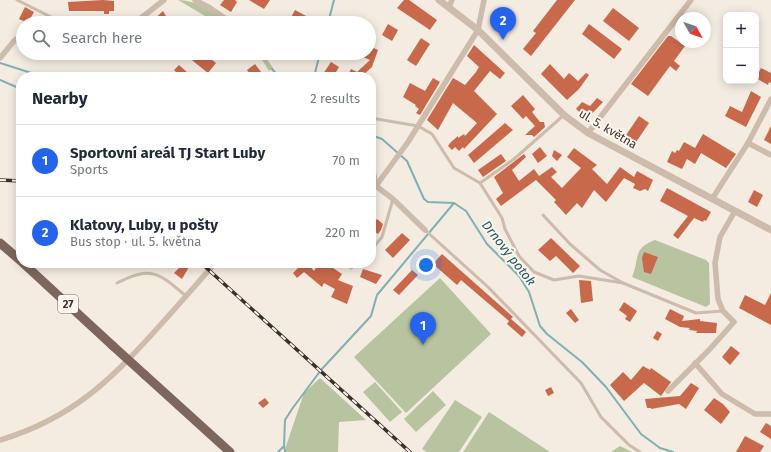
<!DOCTYPE html>
<meta charset="utf-8">
<style>
body{margin:0;font-family:"Fira Sans",sans-serif;background:#f2f2f3;color:#1f2937}
.controls{position:absolute;right:12px;top:12px;display:grid;overflow:hidden;border-radius:8px;box-shadow:0 2px 10px #0003}
.controls button{width:36px;height:36px;display:grid;place-items:center;padding:0;border:0;border-bottom:1px solid #e0e1e3;background:#fff;color:#1f2937;font:20px sans-serif}
.compass{position:absolute;left:675px;top:12px;width:36px;height:36px;border-radius:50%;background:#fff;box-shadow:0 2px 10px #0003;rotate:130deg}
.you{position:absolute;left:426px;top:265px;width:14px;height:14px;margin:-10px;border:3px solid #fff;border-radius:50%;background:#1a73e8;box-shadow:0 0 0 6px #1a73e833}
.badge{display:grid;place-items:center;width:26px;height:26px;border-radius:50%;background:#2563eb;color:#fff;font-size:13px;font-weight:700}
.pin{position:absolute;translate:-50% -33px;filter:drop-shadow(0 1px 2px #0008)}
.pin::after{content:'';position:absolute;top:21px;width:14px;height:12px;background:inherit;clip-path:polygon(0 0,100% 0,50% 100%)}
.list{margin:0;padding:0;list-style:none}
h2{display:flex;justify-content:space-between;align-items:center;height:52px;margin:0;padding:0 16px;font-size:17px}
h2 small{font-size:13px;font-weight:400;color:#747a83}
.list li{display:grid;grid-template-columns:26px 1fr auto;gap:12px;align-items:center;box-sizing:border-box;height:72px;padding:0 16px;border-top:1px solid #e0e1e3}
.list b{display:block;font-size:15px;white-space:nowrap}
.list p{margin:0;font-size:13px;white-space:nowrap;color:#747a83}
.list em{font-size:13px;font-style:normal;color:#747a83}
.icon{flex:none;width:22px;height:22px;fill:none;stroke:currentColor;stroke-width:2;stroke-linecap:round;stroke-linejoin:round}
.map{position:relative;flex:none;width:771px;height:452px;overflow:hidden}
.search{position:absolute;background:#fff;box-shadow:0 2px 10px #0003;left:16px;top:16px;width:360px;height:44px;display:flex;align-items:center;gap:10px;box-sizing:border-box;padding:0 14px;border-radius:22px;color:#747a83;font-size:15px}
.panel{position:absolute;background:#fff;box-shadow:0 2px 10px #0003;left:16px;top:72px;width:360px;height:196px;border-radius:16px}
.map>svg:first-child{display:block}
.green{fill:#b8c4a0}
.lines{fill:none;stroke-linecap:round;stroke-linejoin:round}
.stream{stroke:#7fb0b2;stroke-width:2}
.building{fill:#c8694b}
.service{stroke:#cdbbac;stroke-width:3}
.minor{stroke:#cdbbac;stroke-width:5.5}
.tertiary{stroke:#cdbbac;stroke-width:7}
.primary{stroke:#7d675c;stroke-width:9}
.rail-casing{stroke:#3b302b;stroke-width:3.5}
.rail{stroke:#fbf5ee;stroke-width:2;stroke-dasharray:6;stroke-linecap:butt}
.primary-bridge{stroke:#7d675c;stroke-width:9}
.labels{text-anchor:middle;dominant-baseline:central;stroke-width:4;stroke-linejoin:round;paint-order:stroke}
.shield{fill:#fbf5ee;stroke:#756b66;stroke-width:1}
.shield-label{font-size:11px;font-weight:bold;fill:#3b302b}
.street-label{font-size:12px;fill:#3b302b;stroke:#fbf5ee}
.water-label{font-size:13px;font-style:italic;fill:#1f5a5e;stroke:#fbf5ee}
</style>
<div class="map">
<svg width="771" height="452" viewBox="0 0 771 452">
<rect width="100%" height="100%" fill="#f4ebe1"/>
<g class="green">
<path d="M178,0C196,0 213,12 227,23H217Z"/>
<path d="M258,53H263L273,68L269,71Z"/>
<path d="M655,240L706,260L709,263L710,304L706,307L632,277C640,259 632,248 655,240Z"/>
<path d="M440,278L491,334L406,413L354,357Z"/>
<path d="M320,378L366,420L339,422L338,452H284L304,393Z"/>
<path d="M375,382L402,412L390,422L363,392Z"/>
<path d="M433,391L446,405L416,432L404,419Z"/>
<path d="M455,400L482,417L459,452H427L422,449Z"/>
<path d="M489,412L550,452H463Z"/>
<path d="M620,446L632,452H611Z"/>
</g>
<g class="lines">
<g class="stream">
<path d="M328,23L334,0"/>
<path d="M0,63L44,77"/>
<path d="M272,69L279,77"/>
<path d="M314,77L320,53"/>
<path d="M0,80L21,89"/>
<path d="M371,135L382,139L407,161L424,199L428,202L454,203L466,211L487,244L519,276L529,292L540,326L547,334L582,362L606,387L641,434L660,448L673,452"/>
<path d="M278,452L284,446"/>
<path d="M285,452L284,446L285,420L292,409L321,370L371,316L377,295L454,203"/>
</g>
</g>
<g class="building">
<path d="M103,0L114,1V11H109V14H104V11H69L68,2Z"/>
<path d="M224,0H235L237,2L231,12L220,5Z"/>
<path d="M249,0H270L264,9Z"/>
<path d="M404,0H409L437,20L430,30L397,8Z"/>
<path d="M557,0H575L531,56L523,49L536,33L533,31Z"/>
<path d="M25,7L34,12L28,23L19,19Z"/>
<path d="M613,8L639,28L629,41L603,21Z"/>
<path d="M295,10L319,23H288Z"/>
<path d="M163,11L170,23H150Z"/>
<path d="M388,24L398,30L392,41L382,35Z"/>
<path d="M589,24L622,49L614,59L582,34Z"/>
<path d="M668,36H671L685,46L674,61L680,66L676,71L670,66L648,96L631,84Z"/>
<path d="M421,38L430,44L416,66L407,60Z"/>
<path d="M474,45L505,73L500,79L490,71L474,91L497,114L464,149L463,147L459,151L455,147L452,150L448,146L451,142L458,136V138L464,134L465,136L477,123L453,103L438,130L427,120L453,78L465,85L476,72L479,67L467,56Z"/>
<path d="M369,46L378,50L372,67L362,76L364,77H347L351,69L357,72L370,60L354,53H369Z"/>
<path d="M116,53H123V58L116,59Z"/>
<path d="M183,53H203L216,63L208,73Z"/>
<path d="M331,62L339,67L333,77H321Z"/>
<path d="M255,64L261,72L252,77L247,70Z"/>
<path d="M550,64L564,79L569,73L578,81L586,73L589,75L579,89L567,100L541,74Z"/>
<path d="M179,65L188,73L191,77H173L177,73L174,70Z"/>
<path d="M761,68L771,73V83L769,82L768,85L756,78Z"/>
<path d="M433,78L440,82L420,115L416,113L419,109L415,106L416,105L403,97L410,83L425,91Z"/>
<path d="M751,91L761,97L746,127L725,116L730,106L742,112Z"/>
<path d="M523,95L535,109L532,112L540,122H544L545,127L534,137L532,135H525L535,126L526,116L523,119L511,106Z"/>
<path d="M597,98L603,102L587,119L576,109L582,102L590,106Z"/>
<path d="M639,116L649,123L634,145L624,138Z"/>
<path d="M505,123L513,130L474,163L468,155Z"/>
<path d="M771,126V144L764,140Z"/>
<path d="M703,134L736,154L726,168L701,153L695,164L687,159L682,169L667,162L672,151L675,153L677,150L679,151L684,142L695,148Z"/>
<path d="M540,147L547,156L538,163L532,154Z"/>
<path d="M574,148L597,165L592,169L607,184L620,167L634,177L637,171L653,180L648,191L645,189L640,191L633,188L635,184L624,178L606,202L594,190L582,208L577,203L566,215L554,202L556,200L536,180L501,206L496,199L503,193L494,177L524,154L526,157L512,170L519,181L534,169L539,176L552,167L557,172L551,177L562,188L581,168L567,157Z"/>
<path d="M554,150L562,155L557,161L552,156Z"/>
<path d="M501,154L506,161L483,177L478,170Z"/>
<path d="M667,188L711,212L706,221L704,220L703,222L694,218L678,239L673,235L688,216L660,201Z"/>
<path d="M754,190L763,195L757,207L748,202Z"/>
<path d="M377,219L383,224L381,230L378,234L375,232L371,237V226Z"/>
<path d="M402,233L410,240L393,258L385,250Z"/>
<path d="M551,238L580,266L573,273L556,256L550,261L538,250Z"/>
<path d="M644,252L658,257L651,274L644,272L642,258Z"/>
<path d="M442,254L513,317L511,319L526,332L522,337L507,324L509,321L461,280L457,285L433,264Z"/>
<path d="M184,263L189,267L182,279L174,273Z"/>
<path d="M293,263H307L314,271L319,263H336L333,268L342,274L338,280L353,286L347,304L331,297L335,289L324,283L322,287L304,272L297,278L293,273L298,268Z"/>
<path d="M363,269L382,275L376,284L360,277Z"/>
<path d="M412,270L418,275L399,295L393,290Z"/>
<path d="M579,280L591,281L593,301L581,303Z"/>
<path d="M771,293V325L739,308L745,295L765,305Z"/>
<path d="M624,302L637,311L630,322L625,319L627,316L619,310Z"/>
<path d="M571,309L579,320L575,323L566,313Z"/>
<path d="M670,309L684,316L682,321L700,319V321L717,323L716,333H696L697,331L689,330L690,328L680,327L665,319Z"/>
<path d="M657,331L662,334L658,341L653,338Z"/>
<path d="M731,346L740,353L730,365L722,357Z"/>
<path d="M643,366L650,370L651,368L671,382L661,396L644,383L624,401L610,385L623,372L631,380Z"/>
<path d="M691,383L699,388L686,409L679,404L651,409V408H647L645,399L680,396Z"/>
<path d="M551,387L554,393L548,396L545,390Z"/>
<path d="M265,398L269,403L263,408L258,403Z"/>
<path d="M714,398L723,404L730,412L721,424L704,410Z"/>
<path d="M766,423L771,426V439L760,432Z"/>
<path d="M745,436L764,446L760,452H736Z"/>
</g>
<g class="lines">
<g class="service">
<path d="M17,0L55,19"/>
<path d="M371,118L418,126L432,134L454,168L480,183L502,218L505,229L519,256L534,272L554,280L579,276L623,283"/>
<path d="M480,183L514,159L564,115"/>
<path d="M543,215L570,244L600,270L623,283L696,313L723,311"/>
<path d="M425,230L488,287L581,383L601,417L629,445L640,452"/>
<path d="M371,250L382,237L393,199"/>
<path d="M344,263L351,268L360,263"/>
<path d="M117,283C151,266 158,272 186,296"/>
</g>
<g class="minor">
<path d="M195,0L210,8L232,23"/>
<path d="M449,7L452,0"/>
<path d="M46,23L55,19L75,23"/>
<path d="M128,23L141,18L164,0"/>
<path d="M0,58L14,41L23,34"/>
<path d="M588,133L691,0"/>
<path d="M748,143L771,155"/>
<path d="M371,168L373,170L376,186"/>
<path d="M376,186L408,142L478,30L484,0"/>
<path d="M371,187L376,186L393,199L425,230"/>
<path d="M712,199L748,143L771,99"/>
<path d="M695,363L722,394L755,414H771"/>
<path d="M668,391L709,350L734,322L723,311L718,299L715,263L720,237L735,211"/>
<path d="M0,440C74,418 113,378 163,322C180,303 198,283 215,263"/>
</g>
<path class="tertiary" d="M439,0L478,30L564,115L588,133L771,230"/>
<g class="primary">
<path d="M0,243L21,261"/>
<path d="M23,263L113,346"/>
<path d="M145,375L230,452"/>
</g>
<g class="rail-casing">
<g id="rail">
<path d="M0,180L21,181"/>
<path d="M201,263L410,452"/>
</g>
</g>
<use href="#rail" class="rail"/>
<path class="primary-bridge" d="M113,346L145,375"/>
</g>
<g class="labels">
<rect class="shield" x="58" y="295" width="20" height="18" rx="3"/>
<g class="shield-label">
<text x="68" y="304">27</text>
</g>
<g class="street-label">
<text transform="translate(608 129) rotate(31)">ul. 5. května</text>
</g>
<g class="water-label">
<text transform="translate(509 253) rotate(52)">Drnový potok</text>
</g>
</g>
</svg>
<div class="controls">
<button>+</button>
<button>−</button>
</div>
<svg class="compass" viewBox="-18 -18 36 36"><path d="M0-13l5 13h-10z" fill="#e53935"/><path d="M0 13l5-13h-10z" fill="#747a83"/></svg>
<div class="you"></div>
<div class="pin badge" style="left:423px;top:345px">1</div>
<div class="pin badge" style="left:503px;top:40px">2</div>
<div class="search"><svg class="icon" aria-label="search" viewBox="0 0 24 24"><circle cx="10" cy="10" r="6"/><path d="M15 15l6 6"/></svg>Search here</div>
<section class="panel">
<h2>Nearby<small>2 results</small></h2>
<ul class="list">
<li><span class="badge">1</span><div><b>Sportovní areál TJ Start Luby</b><p>Sports</p></div><em>70 m</em></li>
<li><span class="badge">2</span><div><b>Klatovy, Luby, u pošty</b><p>Bus stop · ul. 5. května</p></div><em>220 m</em></li>
</ul>
</section>
</div>
